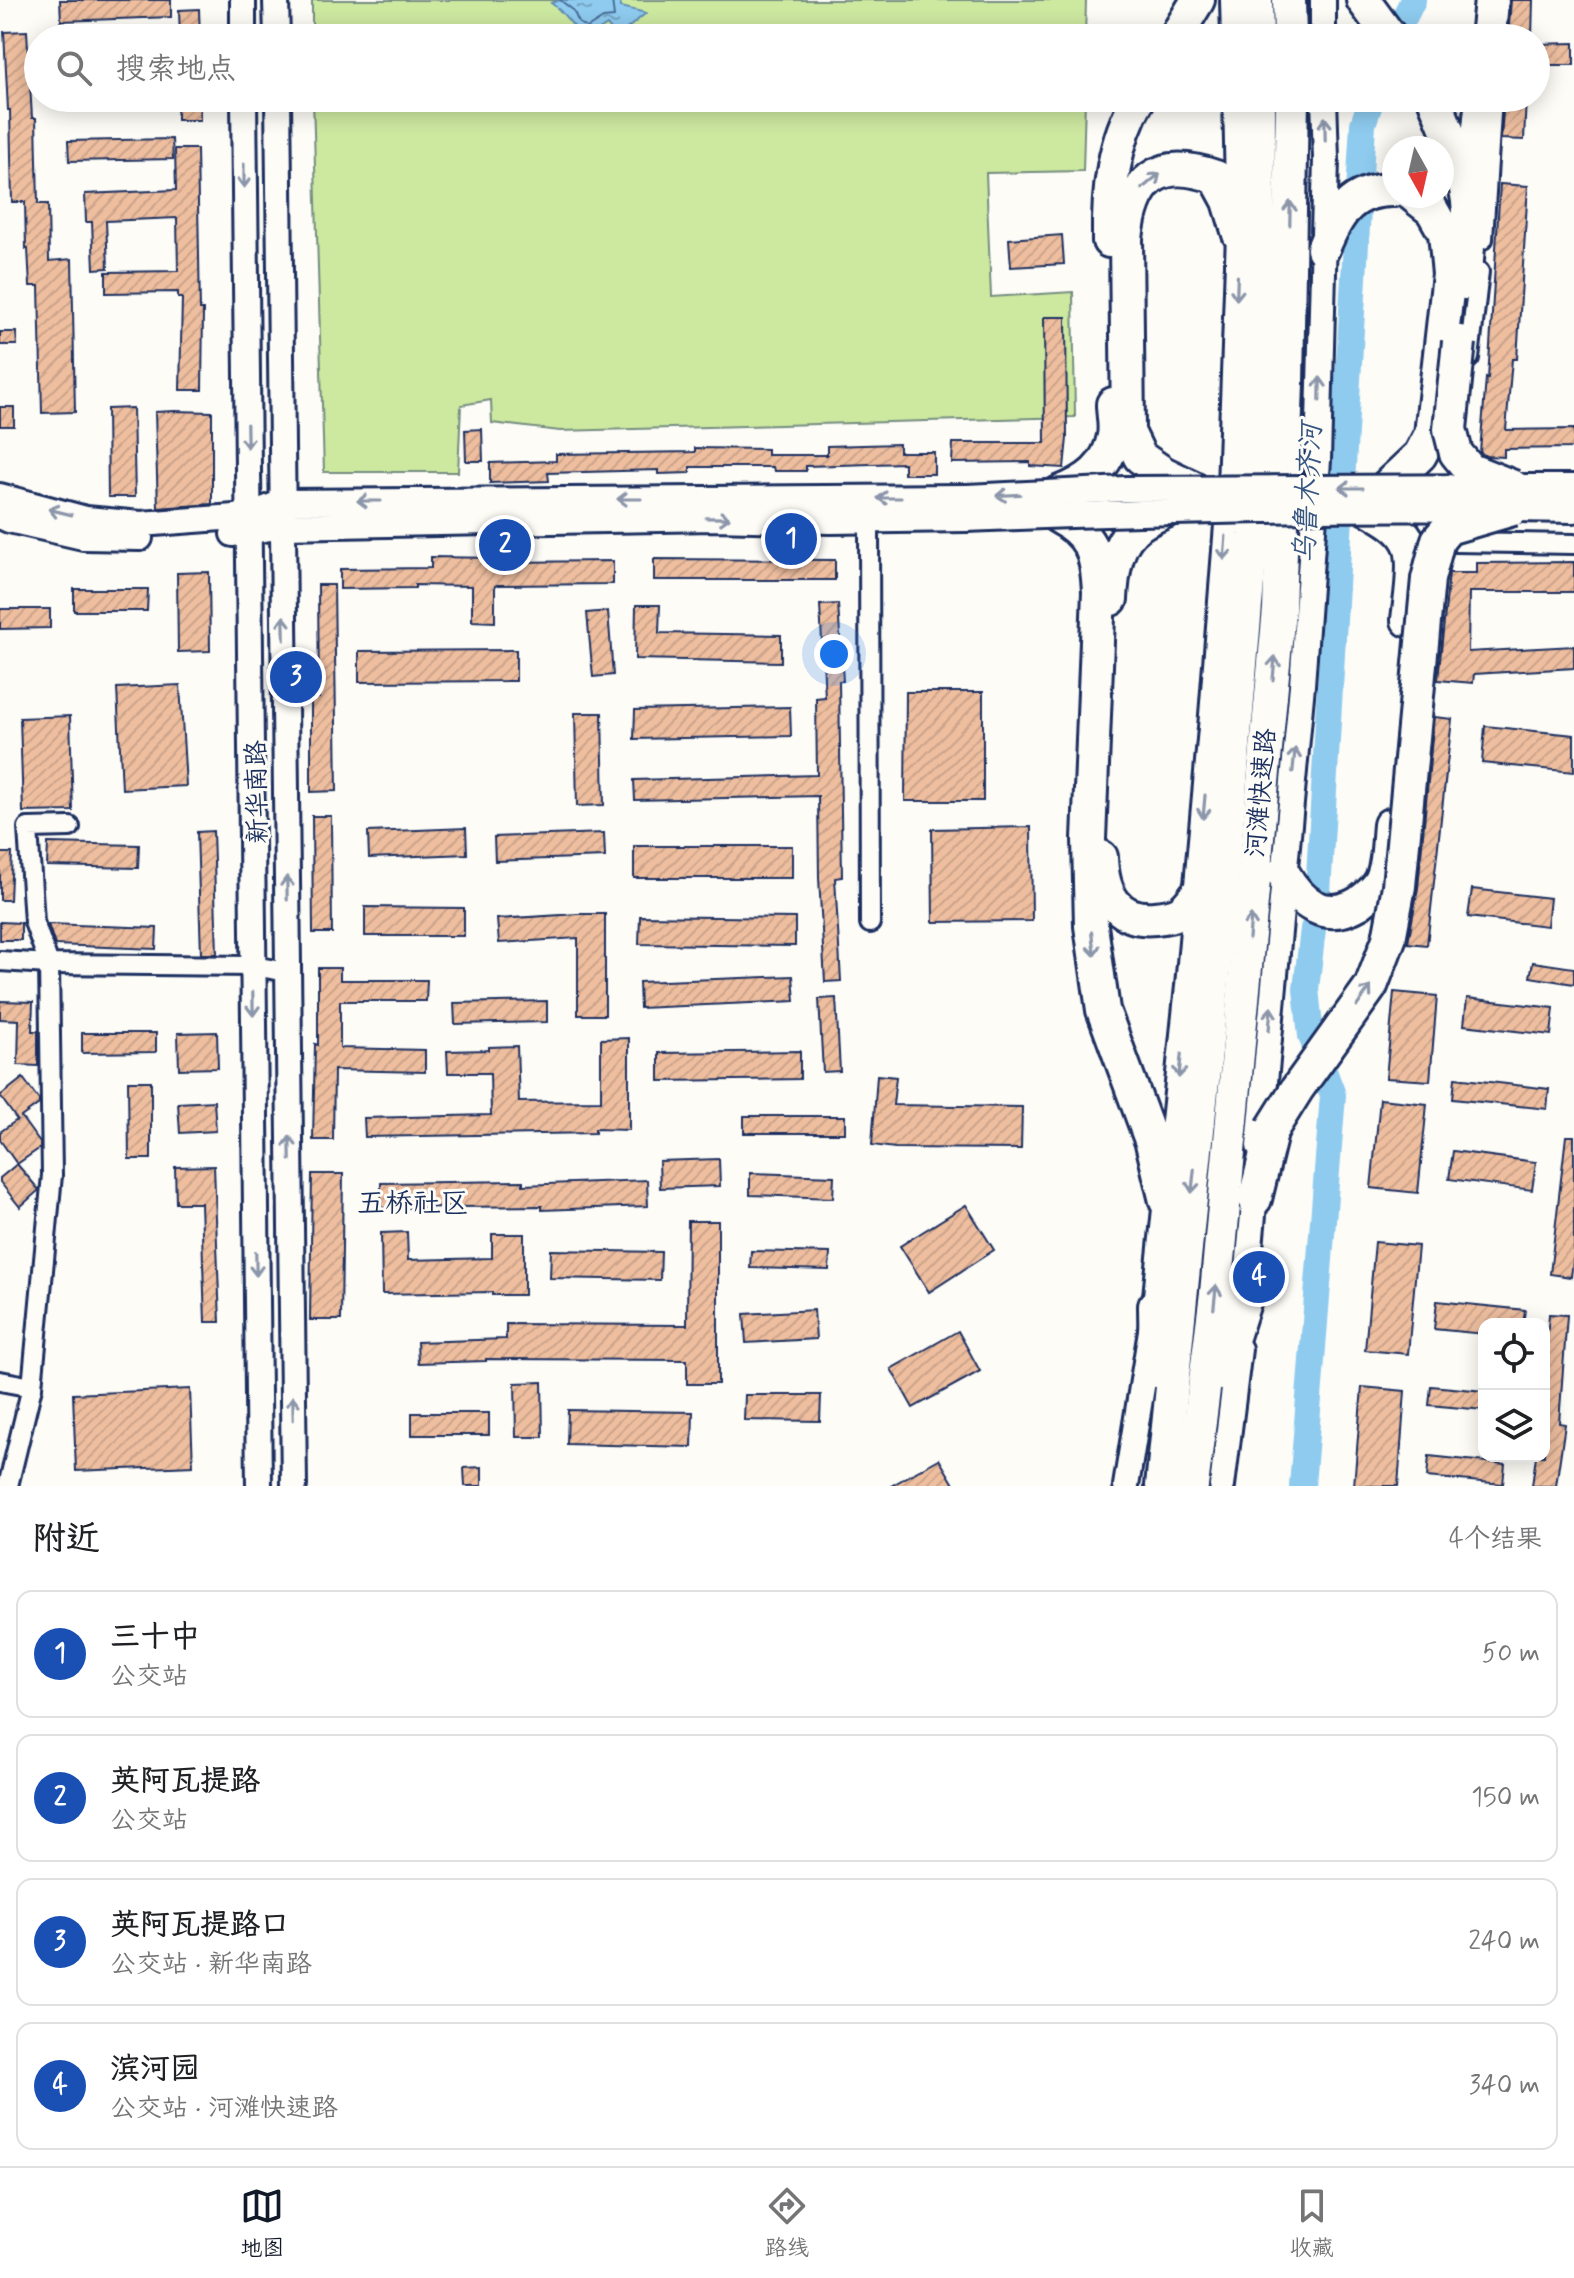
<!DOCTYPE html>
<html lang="zh">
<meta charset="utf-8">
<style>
body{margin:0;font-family:Mynerve,"LXGW WenKai TC",sans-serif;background:#f6f6f6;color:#202124}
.controls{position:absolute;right:24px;bottom:24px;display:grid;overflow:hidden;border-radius:16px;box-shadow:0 4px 20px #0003}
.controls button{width:72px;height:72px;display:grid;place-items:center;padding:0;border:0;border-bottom:2px solid #e0e0e0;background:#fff;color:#202124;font:40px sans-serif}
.compass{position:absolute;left:1382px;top:136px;width:72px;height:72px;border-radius:50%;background:#fff;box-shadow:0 4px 20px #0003;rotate:172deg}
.you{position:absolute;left:834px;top:654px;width:28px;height:28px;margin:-20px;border:6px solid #fff;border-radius:50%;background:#1a73e8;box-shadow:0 0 0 12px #1a73e833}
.badge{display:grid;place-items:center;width:52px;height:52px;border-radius:50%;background:#111827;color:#fff;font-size:26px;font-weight:700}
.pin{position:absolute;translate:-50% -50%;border:4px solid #fff;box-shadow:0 2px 8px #0006}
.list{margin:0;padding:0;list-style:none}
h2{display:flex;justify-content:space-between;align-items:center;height:104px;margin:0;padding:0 32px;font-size:34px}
h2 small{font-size:26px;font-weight:400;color:#757577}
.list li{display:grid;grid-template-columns:52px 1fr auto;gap:24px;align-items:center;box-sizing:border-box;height:128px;margin:0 16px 16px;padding:0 16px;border:2px solid #e0e0e0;border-radius:16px}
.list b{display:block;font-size:30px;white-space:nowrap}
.list p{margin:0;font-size:26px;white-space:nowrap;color:#757577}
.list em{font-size:26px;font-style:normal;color:#757577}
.icon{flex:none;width:44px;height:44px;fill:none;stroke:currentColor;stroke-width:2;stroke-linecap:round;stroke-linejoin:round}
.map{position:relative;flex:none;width:1574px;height:1486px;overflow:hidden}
.search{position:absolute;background:#fff;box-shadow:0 4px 20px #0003;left:24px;right:24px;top:24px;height:88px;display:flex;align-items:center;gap:20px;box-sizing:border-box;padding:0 28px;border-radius:44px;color:#757577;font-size:30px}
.sheet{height:680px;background:#fff}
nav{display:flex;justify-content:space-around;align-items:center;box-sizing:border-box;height:112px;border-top:2px solid #e0e0e0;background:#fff;font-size:22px;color:#757577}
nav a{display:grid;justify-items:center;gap:4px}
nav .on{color:#111827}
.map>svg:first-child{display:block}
.green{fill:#cde9a0;stroke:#748c7f;stroke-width:2}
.water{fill:url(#water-ripples);stroke:#608db5;stroke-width:2}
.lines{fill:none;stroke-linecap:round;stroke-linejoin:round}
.shore{stroke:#496d98;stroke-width:2}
.river{stroke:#8ecbef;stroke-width:26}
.building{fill:url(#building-hatch);stroke:#1b2f5e;stroke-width:2}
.street-casing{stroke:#1b2f5e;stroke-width:24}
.secondary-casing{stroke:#1b2f5e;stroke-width:30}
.highway-casing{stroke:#1b2f5e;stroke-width:38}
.street{stroke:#fdfcf7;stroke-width:18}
.secondary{stroke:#fdfcf7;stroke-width:24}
.highway{stroke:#fdfcf7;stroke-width:32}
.secondary-bridge-casing{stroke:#1b2f5e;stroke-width:30;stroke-linecap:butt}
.highway-bridge-casing{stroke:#1b2f5e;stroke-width:38;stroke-linecap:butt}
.secondary-bridge{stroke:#fdfcf7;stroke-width:24}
.highway-bridge{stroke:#fdfcf7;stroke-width:32}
.oneway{stroke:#8c96aa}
.labels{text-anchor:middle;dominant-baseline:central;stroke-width:6;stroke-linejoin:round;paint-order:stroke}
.street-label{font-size:26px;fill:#1b2f5e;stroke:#fdfcf7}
.water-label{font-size:28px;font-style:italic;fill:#385682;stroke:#fdfcf7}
.neighbourhood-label{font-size:28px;fill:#1b2f5e;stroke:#fdfcf7}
</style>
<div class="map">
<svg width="1574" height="1486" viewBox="0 0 1574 1486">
<defs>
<pattern id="water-ripples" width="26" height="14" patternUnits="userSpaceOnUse" patternTransform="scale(2)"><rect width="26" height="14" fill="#8ecbef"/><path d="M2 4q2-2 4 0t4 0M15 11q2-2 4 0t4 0" fill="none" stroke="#73a5c5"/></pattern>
<pattern id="building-hatch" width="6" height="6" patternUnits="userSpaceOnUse" patternTransform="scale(2)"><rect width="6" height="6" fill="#eebe9f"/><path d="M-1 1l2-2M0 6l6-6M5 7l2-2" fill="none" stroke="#cca48b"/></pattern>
</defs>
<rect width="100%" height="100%" fill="#fdfcf7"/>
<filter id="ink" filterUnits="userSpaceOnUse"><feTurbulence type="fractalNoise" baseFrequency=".0125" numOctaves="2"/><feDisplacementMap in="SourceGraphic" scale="16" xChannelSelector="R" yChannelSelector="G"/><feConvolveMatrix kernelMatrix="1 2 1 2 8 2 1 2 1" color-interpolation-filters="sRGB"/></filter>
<g filter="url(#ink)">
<g class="green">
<path d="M312,0H1086L1085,38H312Z"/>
<path d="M313,98H1085L1083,171L986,173L991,297L1073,292L1075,417L560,431L492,423L491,400L461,405L458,472H324Z"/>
</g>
<path class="water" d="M560,0H620L621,7L646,13L617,37L607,25L587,38C570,27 568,15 551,3Z"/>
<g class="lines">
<path class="shore" d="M560,0L573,10L579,23L587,28L603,18L614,17L612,0"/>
<g class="river">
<path d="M1394,38L1413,0"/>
<path d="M1318,893L1363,124L1372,98"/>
<path d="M1302,1486L1333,1095L1311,1036L1306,989L1313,929"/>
</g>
</g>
<g class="building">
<path d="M60,0H171V17L61,21Z"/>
<path d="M1511,0H1533L1532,38H1508Z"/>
<path d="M199,9L200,38H180L179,10Z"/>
<path d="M27,31L32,118H36L38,204H48L49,261L72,259L75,412L42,413L39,286H30L28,249H26L25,202H12L10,110H8L4,32Z"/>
<path d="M1574,43V65H1536V44Z"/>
<rect x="177" y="98" width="23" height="22"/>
<path d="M1504,98H1526L1524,140L1501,139Z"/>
<path d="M172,139L173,159L69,161L68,141Z"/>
<path d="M175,149H197L200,310H203L202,390H180L182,298H178V292L106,293V272L178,271L177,218L106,221L108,268L94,269L92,222H86L85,194L176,190Z"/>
<path d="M1500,184L1528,186L1517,359H1512L1506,430L1574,429V448L1504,449V457L1486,456L1480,452L1486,378L1488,379Z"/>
<path d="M1062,235L1064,264L1011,267L1009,239Z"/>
<path d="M1044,317H1066L1067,438L1064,468L1030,466V462L952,463L953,443H1045Z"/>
<path d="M0,332H16L17,345H0Z"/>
<rect x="0" y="407" width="14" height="19"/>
<path d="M133,408L135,497H108L107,409Z"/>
<path d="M175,411L212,412V504L158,508L155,412Z"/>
<path d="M482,429L483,461H466L465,430Z"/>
<path d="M899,444V452H934V474H904V463L806,466V471H774L773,467H690V473L658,474V470L548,473L549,481L490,483V463L556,461V454L695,452V448L767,449V455H827V446Z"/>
<path d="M431,557L498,558V562L613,561V584L497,585L495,586V622L472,621V586L415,585V588L340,589V569L431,568Z"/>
<path d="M654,559L835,560V580H654Z"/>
<path d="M1574,562V592H1469L1468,652L1574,646V668L1474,674L1473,683L1438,680L1449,573H1477V563Z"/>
<path d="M209,572L210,651L178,652L177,573Z"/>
<path d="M318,585H334L337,791L311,792V698H319Z"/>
<path d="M74,589H148L147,611H74Z"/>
<path d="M838,604L843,681H839L842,877L835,878L841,981L825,982L819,878L818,796L635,800L634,780L817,775L816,698L825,697L820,605Z"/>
<path d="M636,605H660L659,633L781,635V662L635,659Z"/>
<path d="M0,609H50V628L0,629Z"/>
<path d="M608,611L613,675L593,677L587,613Z"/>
<path d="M516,650V681L359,682V651Z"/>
<path d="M180,685L186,786L122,789L117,688Z"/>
<path d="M906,692H983V801H905Z"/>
<path d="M790,707L791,736L634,739L635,710Z"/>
<path d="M575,713H602L604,805L577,806Z"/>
<path d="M70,716L73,811L23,812L20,718Z"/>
<path d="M1434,717L1452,719L1427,945L1408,943L1418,888Z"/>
<path d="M1485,726L1574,735V772L1482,763Z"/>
<path d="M312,816H331L332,933H313Z"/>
<path d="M1031,827L1032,921L933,922L932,829Z"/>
<path d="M466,828L467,854L369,858L368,832Z"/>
<path d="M213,831L217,954H201L197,832Z"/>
<path d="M604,833L605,857L495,861L494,837Z"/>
<path d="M48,843L139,845L138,868L47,866Z"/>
<rect x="634" y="846" width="158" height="32"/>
<path d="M0,853H12L10,900H0Z"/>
<path d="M1472,889L1550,898L1547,926L1468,917Z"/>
<path d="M365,907L464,908V936H365Z"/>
<path d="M578,914H605V1015H578V938L499,943L497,919Z"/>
<path d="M640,916L795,918V946L639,944Z"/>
<path d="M0,922L21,923V940H0Z"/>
<path d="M48,924L157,928L156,949L55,945Z"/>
<path d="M1533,962L1574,968V984L1530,977Z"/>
<path d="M318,968H340V980H427L426,1001H340V1048L425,1050V1072L334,1070L333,1140H313L315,1044L318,1045Z"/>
<path d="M793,976L795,1001L640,1008L639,982Z"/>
<path d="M1394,992L1437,996L1430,1081L1386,1078Z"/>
<path d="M836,998L840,1071L823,1072L819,999Z"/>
<path d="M1467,998L1554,1008L1551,1035L1464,1025Z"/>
<path d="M0,1001L33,1002L32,1031H38V1066L18,1065L19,1020L0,1019Z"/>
<path d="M547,1001V1022L455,1024L454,1003Z"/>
<path d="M217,1032L218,1068L179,1069L178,1033Z"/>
<path d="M82,1033H156V1052L82,1053Z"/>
<path d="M629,1038V1130L595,1129V1133L365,1137L364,1118L491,1115L490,1073H448L447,1051L489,1050V1047L517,1046L519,1102L601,1101V1039Z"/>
<path d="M800,1051V1079L659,1081V1053Z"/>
<path d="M877,1075L896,1077L893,1105L1022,1107L1021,1149L895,1148L872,1145Z"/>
<path d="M23,1078L39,1100V1104L21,1117L40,1143V1148L17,1164L0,1140V1132L17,1120L0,1096Z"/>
<path d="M1455,1078L1549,1089L1547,1109L1453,1099Z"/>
<path d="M128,1081H151V1159H129Z"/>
<path d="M1380,1099L1427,1104L1418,1193L1371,1188Z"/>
<path d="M214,1101L216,1131L180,1133L178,1103Z"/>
<rect x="744" y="1116" width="101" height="17"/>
<path d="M1566,1136H1574V1253L1571,1277L1550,1274Z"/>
<path d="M1453,1151L1536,1162L1532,1190L1449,1179Z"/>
<path d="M719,1159L720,1186L660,1188L659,1161Z"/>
<path d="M17,1164L39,1190L20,1207L0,1182V1178Z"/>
<path d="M214,1166L220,1322H205L201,1203H176L175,1167Z"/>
<path d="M750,1173L834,1176L833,1198L750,1195Z"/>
<path d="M312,1174H343L341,1320H310Z"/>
<path d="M647,1180L648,1206L542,1210V1206L381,1208V1183L523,1181V1185Z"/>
<path d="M966,1205L994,1250L929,1292L900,1246Z"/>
<path d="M688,1221H718V1384H687V1360L486,1359V1361L418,1363L417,1342L506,1339V1324L687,1325Z"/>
<path d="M407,1232L408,1260L492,1258V1234H524V1295H492V1292L382,1294L381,1233Z"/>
<path d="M1375,1242L1418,1246L1408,1354L1365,1350Z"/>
<path d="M551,1250L661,1252L660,1280L550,1278Z"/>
<path d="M751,1251L830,1253L829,1270L750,1268Z"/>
<path d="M1437,1301L1525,1310L1523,1324H1484V1334L1434,1329Z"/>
<path d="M814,1310L816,1339L746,1343L744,1314Z"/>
<path d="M1549,1314L1567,1315L1559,1423L1565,1424L1556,1486H1532L1536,1456H1544V1380Z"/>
<path d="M958,1331L980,1371L913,1408L891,1369Z"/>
<path d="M542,1382L543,1437H516L515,1383Z"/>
<path d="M1431,1386L1484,1391V1410L1429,1405Z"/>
<path d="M1362,1387L1405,1391L1398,1486H1354Z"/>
<path d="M190,1389L193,1466L76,1471L73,1394Z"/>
<path d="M745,1395H821L820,1421L744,1420Z"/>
<path d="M568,1410L693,1412L692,1447L567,1444Z"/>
<rect x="412" y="1413" width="77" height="22"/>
<path d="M1429,1456L1505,1464L1503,1484L1427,1477Z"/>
<path d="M939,1459L955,1486H891Z"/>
<path d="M482,1467V1486H465L464,1468Z"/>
</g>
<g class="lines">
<g class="street-casing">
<g id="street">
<path d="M1496,38L1499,0"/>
<path d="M1483,239L1492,98"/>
<path d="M1469,358L1479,272"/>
<path d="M869,520L870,923"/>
<path d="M1456,523L1454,542L1574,544"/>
<path d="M0,961L49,964L253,966L288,972"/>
<path d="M0,1381L32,1387"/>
<path d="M8,1486L32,1387L52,1175L49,964L34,922L28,828L70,827"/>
</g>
</g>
<g class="secondary-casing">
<g id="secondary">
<path d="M243,0V38"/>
<path d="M276,0L277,38"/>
<path d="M1233,0L1234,38"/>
<path d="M1323,0V38"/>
<path d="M1483,38L1487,0"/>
<path d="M244,98L259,1486"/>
<path d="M278,98L294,1486"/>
<path d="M1469,186L1478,98"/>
<path d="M1513,487H1574"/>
<path d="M0,496L86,519L141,524L248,516L283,502L967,497"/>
<path d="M1513,509L1574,510"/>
<path d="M0,516L9,520L83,537L140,538"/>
<path d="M233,534L283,526L714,518L830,521L966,519"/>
<path d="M1259,1146L1302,685L1318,460L1326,159L1324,98"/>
<path d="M1244,1313L1256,1182"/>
<path d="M1126,1486L1155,1306L1188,986L1211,728L1230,487L1239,234L1236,98"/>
<path d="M1222,1486L1239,1349"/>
</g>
</g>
<g class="highway-casing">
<g id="highway">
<path d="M1256,0L1257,38"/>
<path d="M1289,0L1290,38"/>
<path d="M1363,0L1391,38"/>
<path d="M1175,38L1198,0"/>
<path d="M1434,98C1447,131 1463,165 1468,201C1471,228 1467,256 1465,283"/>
<path d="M1109,241C1108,192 1113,141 1139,98"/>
<path d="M1323,249C1337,214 1352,189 1394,190"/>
<path d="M1386,487L1420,455L1431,434L1449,274L1445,233L1432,210L1414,196"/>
<path d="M1194,488L1163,473L1140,457L1128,432L1126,238C1133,179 1158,156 1216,177L1229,201L1239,234"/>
<path d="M1059,493C1087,482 1108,468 1114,436C1116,426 1113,414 1113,404"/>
<path d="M1367,508C1381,516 1399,525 1407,539C1419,557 1410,599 1408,620"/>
<path d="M1057,516C1092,535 1097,553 1099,592L1089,839L1091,926L1103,1010L1152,1143L1166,1201"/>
<path d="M1111,599C1112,577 1115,547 1132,531C1141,521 1155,516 1166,511"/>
<path d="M1101,857C1102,892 1116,922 1155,918C1178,916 1183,913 1196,895"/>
<path d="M1283,873C1300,903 1325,923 1359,903C1367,897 1376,890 1381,881C1389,864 1388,844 1390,825"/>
<path d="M1255,1199L1272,1129"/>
<path d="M1155,1306L1156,1371"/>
<path d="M1221,1374L1246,1296"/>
<path d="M1162,1486L1219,922L1252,535L1258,387L1259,98"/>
<path d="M1192,1486L1216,1293L1279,609L1287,383L1292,98"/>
</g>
</g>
<use href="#street" class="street"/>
<use href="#secondary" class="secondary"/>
<use href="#highway" class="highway"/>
<g class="secondary-bridge-casing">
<g id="secondary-bridge">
<path d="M967,497L1125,489L1503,487"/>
<path d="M966,519C1140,512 1313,507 1487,509"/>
</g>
</g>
<g class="highway-bridge-casing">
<g id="highway-bridge">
<path d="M1459,342L1450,429L1456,453L1470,470L1513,487"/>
<path d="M1272,1129L1297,1089L1371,986L1389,939L1399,886L1428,579L1438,540L1448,528L1513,509"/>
</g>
</g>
<use href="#secondary-bridge" class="secondary-bridge"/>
<use href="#highway-bridge" class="highway-bridge"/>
</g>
<defs><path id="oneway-shaft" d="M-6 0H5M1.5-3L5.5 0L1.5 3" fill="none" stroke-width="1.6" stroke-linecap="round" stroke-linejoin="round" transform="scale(2)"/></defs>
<g class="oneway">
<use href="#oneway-shaft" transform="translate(1325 129) rotate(-91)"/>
<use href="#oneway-shaft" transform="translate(244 176) rotate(90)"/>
<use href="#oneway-shaft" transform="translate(1151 181) rotate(-40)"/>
<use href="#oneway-shaft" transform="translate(1290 213) rotate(-89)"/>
<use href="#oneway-shaft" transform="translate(1237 288) rotate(92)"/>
<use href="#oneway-shaft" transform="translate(1320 389) rotate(-89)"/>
<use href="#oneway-shaft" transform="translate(247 436) rotate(89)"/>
<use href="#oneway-shaft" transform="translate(1351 488) rotate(180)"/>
<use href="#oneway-shaft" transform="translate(1008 495) rotate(177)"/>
<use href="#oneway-shaft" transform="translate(889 498) rotate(180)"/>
<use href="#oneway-shaft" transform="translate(629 499) rotate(180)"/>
<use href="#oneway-shaft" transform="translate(369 501) rotate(180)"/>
<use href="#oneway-shaft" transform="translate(60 512) rotate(-166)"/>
<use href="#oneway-shaft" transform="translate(718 518) rotate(1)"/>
<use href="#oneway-shaft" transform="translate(1225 548) rotate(94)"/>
<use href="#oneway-shaft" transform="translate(284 628) rotate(-91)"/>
<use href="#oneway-shaft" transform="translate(1274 668) rotate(-85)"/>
<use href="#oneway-shaft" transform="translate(1294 760) rotate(-84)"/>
<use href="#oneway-shaft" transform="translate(1204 807) rotate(95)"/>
<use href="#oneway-shaft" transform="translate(287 888) rotate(-91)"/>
<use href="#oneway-shaft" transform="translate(1250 927) rotate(-85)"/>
<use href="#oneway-shaft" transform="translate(1093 944) rotate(83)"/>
<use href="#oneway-shaft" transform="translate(1364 996) rotate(-55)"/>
<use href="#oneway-shaft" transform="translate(253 1004) rotate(89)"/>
<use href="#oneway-shaft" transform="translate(1270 1019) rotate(-85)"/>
<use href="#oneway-shaft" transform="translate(1180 1066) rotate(96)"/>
<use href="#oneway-shaft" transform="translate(290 1148) rotate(-91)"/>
<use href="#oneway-shaft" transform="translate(1193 1181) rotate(96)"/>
<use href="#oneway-shaft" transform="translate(256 1264) rotate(89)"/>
<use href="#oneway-shaft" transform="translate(1215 1297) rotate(-84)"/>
<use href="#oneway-shaft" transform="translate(293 1408) rotate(-91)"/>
</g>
</g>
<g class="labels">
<g class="street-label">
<text transform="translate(258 792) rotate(-91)">新华南路</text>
<text transform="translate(1262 793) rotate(-85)">河滩快速路</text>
</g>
<g class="water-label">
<text transform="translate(1309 493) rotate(-87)">乌鲁木齐河</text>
</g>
<g class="neighbourhood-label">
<text x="413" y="1204">五桥社区</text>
</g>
</g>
</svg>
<div class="controls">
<button><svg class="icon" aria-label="locate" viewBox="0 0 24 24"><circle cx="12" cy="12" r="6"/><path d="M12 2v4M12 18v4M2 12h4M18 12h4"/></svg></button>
<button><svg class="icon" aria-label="layers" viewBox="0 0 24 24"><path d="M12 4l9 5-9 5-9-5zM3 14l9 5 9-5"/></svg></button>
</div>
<svg class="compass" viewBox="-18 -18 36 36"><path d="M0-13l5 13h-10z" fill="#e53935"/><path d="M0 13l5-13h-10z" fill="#757577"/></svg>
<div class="you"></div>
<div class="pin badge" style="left:791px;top:539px;background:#1a4fb4">1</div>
<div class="pin badge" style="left:505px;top:545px;background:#1a4fb4">2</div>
<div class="pin badge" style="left:296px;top:677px;background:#1a4fb4">3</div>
<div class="pin badge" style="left:1259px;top:1277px;background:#1a4fb4">4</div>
<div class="search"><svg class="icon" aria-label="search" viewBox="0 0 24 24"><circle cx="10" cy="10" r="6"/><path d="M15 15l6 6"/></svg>搜索地点</div>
</div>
<section class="sheet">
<h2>附近<small>4个结果</small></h2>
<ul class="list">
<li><span class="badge" style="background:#1a4fb4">1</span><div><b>三十中</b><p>公交站</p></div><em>50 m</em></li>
<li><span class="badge" style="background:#1a4fb4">2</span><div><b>英阿瓦提路</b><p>公交站</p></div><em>150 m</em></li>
<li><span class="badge" style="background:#1a4fb4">3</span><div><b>英阿瓦提路口</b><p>公交站 · 新华南路</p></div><em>240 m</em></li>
<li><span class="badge" style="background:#1a4fb4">4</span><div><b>滨河园</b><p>公交站 · 河滩快速路</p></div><em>340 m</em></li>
</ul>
</section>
<nav>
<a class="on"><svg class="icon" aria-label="map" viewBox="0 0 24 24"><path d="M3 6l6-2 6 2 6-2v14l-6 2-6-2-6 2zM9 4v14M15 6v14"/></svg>地图</a>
<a><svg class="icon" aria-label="directions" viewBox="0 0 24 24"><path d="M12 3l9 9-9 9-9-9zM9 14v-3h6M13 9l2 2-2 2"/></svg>路线</a>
<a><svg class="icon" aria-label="saved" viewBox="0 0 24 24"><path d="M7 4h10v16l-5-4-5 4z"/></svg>收藏</a>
</nav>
